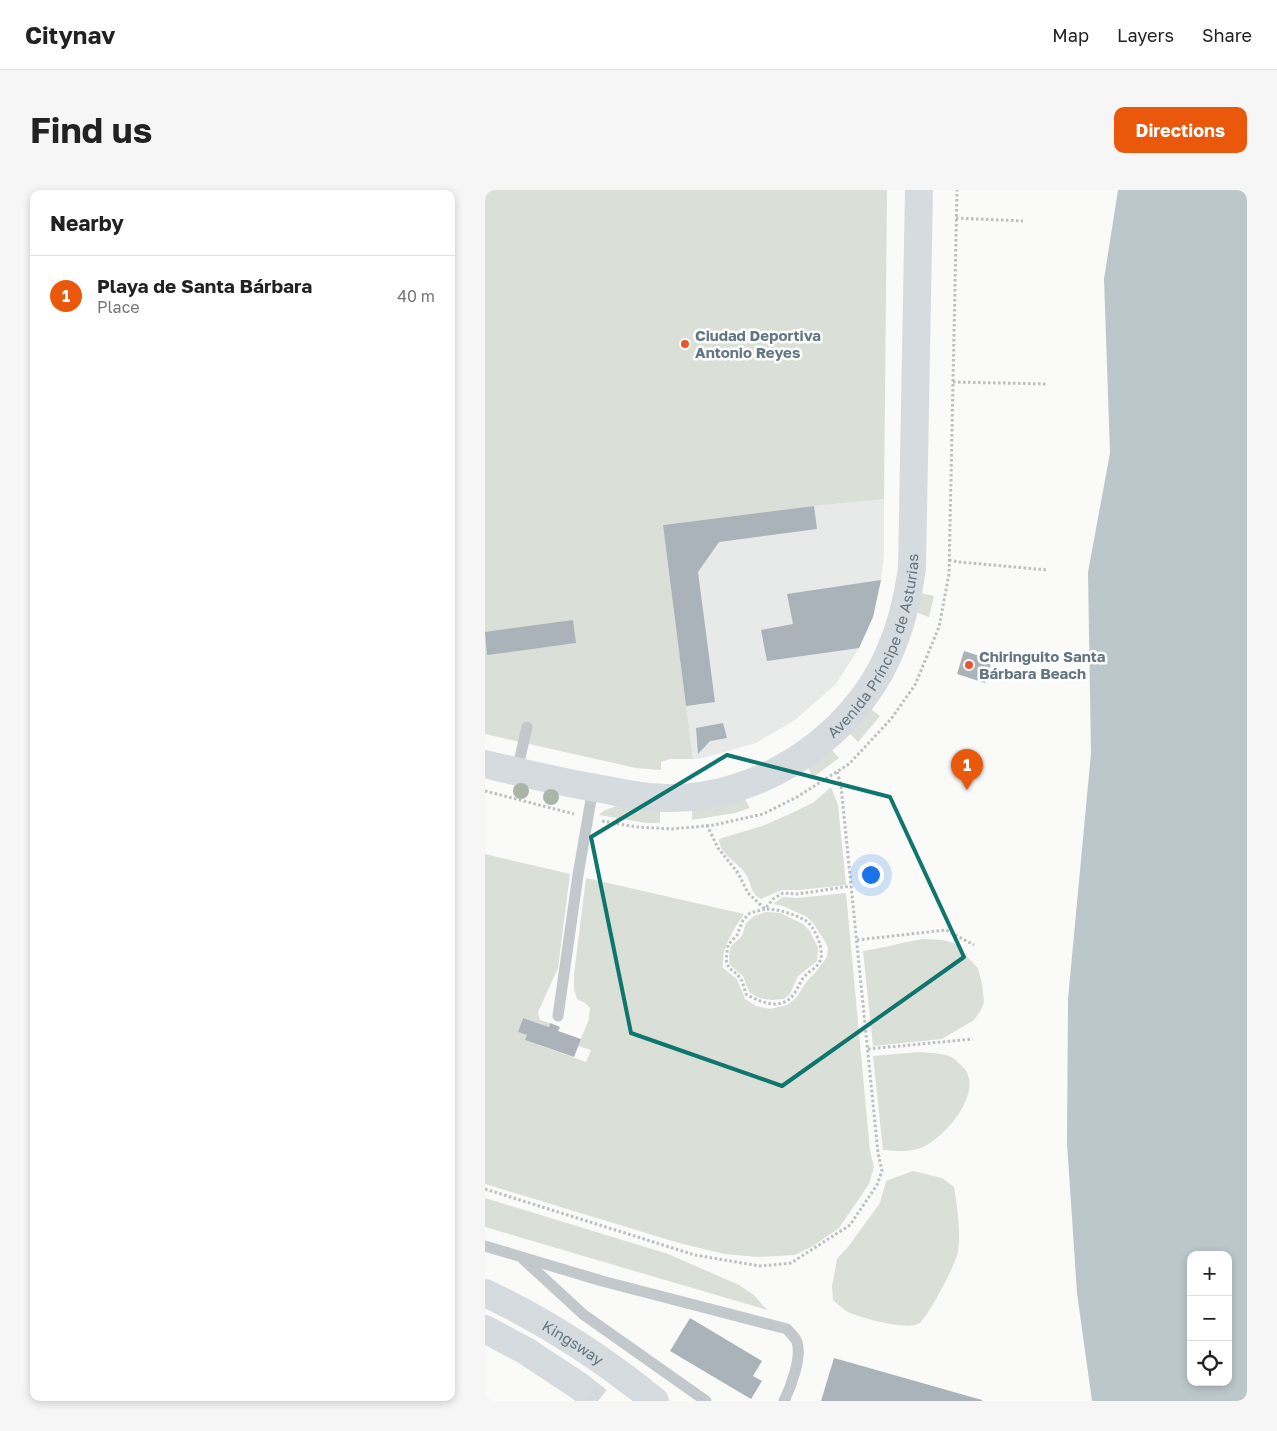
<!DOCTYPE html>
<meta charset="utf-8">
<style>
body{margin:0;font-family:"Golos Text",sans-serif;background:#f6f6f6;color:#222}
.controls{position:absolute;right:15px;bottom:15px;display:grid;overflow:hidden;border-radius:10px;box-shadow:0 2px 8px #0003}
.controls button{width:45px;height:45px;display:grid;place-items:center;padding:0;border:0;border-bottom:1px solid #e0e0e0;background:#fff;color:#222;font:25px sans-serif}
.you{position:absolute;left:385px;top:684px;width:18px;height:18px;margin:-12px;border:4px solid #fff;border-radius:50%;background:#1a73e8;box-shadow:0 0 0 8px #1a73e833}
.badge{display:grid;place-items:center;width:32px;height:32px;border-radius:50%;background:#ea580c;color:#fff;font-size:16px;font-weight:700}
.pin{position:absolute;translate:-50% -41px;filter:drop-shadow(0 1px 2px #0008)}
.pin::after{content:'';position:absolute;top:26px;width:18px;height:15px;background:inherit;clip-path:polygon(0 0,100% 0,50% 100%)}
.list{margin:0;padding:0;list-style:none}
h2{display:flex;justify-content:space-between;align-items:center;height:65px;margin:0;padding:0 20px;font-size:21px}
h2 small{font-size:16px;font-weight:400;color:#767676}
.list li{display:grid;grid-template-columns:32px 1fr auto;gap:15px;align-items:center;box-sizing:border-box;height:80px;padding:0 20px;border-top:1px solid #e0e0e0}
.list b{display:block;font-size:19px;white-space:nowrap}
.list p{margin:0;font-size:16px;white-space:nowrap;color:#767676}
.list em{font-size:16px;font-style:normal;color:#767676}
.icon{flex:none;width:28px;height:28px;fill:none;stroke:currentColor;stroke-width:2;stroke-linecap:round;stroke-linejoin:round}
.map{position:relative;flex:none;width:762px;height:1211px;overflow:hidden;border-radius:10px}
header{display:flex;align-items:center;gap:30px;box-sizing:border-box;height:70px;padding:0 25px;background:#fff;border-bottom:1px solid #e0e0e0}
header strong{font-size:24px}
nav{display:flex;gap:28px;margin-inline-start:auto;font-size:18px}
.intro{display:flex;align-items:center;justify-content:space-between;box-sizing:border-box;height:120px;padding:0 30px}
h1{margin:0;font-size:35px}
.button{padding:12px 22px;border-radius:10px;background:#ea580c;color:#fff;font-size:18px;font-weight:700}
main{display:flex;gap:30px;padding:0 30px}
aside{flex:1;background:#fff;border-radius:10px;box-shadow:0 2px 8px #0003}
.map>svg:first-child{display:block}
.built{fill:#e8e9e9}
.green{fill:#dadfd7}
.water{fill:#bbc7cb;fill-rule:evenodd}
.building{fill:#aab3b9}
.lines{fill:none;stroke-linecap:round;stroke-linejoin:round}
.trunk-tunnel{stroke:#d5d9db;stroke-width:28;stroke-dasharray:28 14;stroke-linecap:butt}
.path{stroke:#bbbfc2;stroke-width:3;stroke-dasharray:2.5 2.5;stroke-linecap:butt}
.service{stroke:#c3c8cc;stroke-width:11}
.secondary{stroke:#d6dbdf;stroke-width:28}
.trunk{stroke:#d6dbdf;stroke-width:28}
.tree{fill:#aab4a7}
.marked{fill:none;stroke:#0f766e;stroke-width:4;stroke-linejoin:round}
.poi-dot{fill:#e4572e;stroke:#fff;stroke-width:2}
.labels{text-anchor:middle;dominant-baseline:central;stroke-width:5;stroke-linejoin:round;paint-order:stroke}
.poi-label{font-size:15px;font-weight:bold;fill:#657683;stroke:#fff;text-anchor:start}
.street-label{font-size:15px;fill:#657683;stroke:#fff}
</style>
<header>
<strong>Citynav</strong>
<nav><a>Map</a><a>Layers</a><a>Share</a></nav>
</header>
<div class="intro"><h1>Find us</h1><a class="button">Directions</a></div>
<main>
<aside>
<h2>Nearby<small></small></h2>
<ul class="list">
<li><span class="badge">1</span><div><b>Playa de Santa Bárbara</b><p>Place</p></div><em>40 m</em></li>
</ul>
</aside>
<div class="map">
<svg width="762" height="1211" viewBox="0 0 762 1211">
<rect width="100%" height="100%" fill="#fafaf8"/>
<path class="built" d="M399,309V364L396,390L388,427L374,458L351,494L310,530L271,553L218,568L208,569L178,335L329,316Z"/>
<g class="green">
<path d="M0,0H402L399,309L329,316L178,335L208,569H185L176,572V580L151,578L0,544Z"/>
<path d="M436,403L449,406L444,427L430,422Z"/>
<path d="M384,518L395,526L373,552L363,542Z"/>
<path d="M345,558L354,568L327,588L323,576Z"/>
<path d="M346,597L353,615L361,695L314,700H297L276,709C265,702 267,697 262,686C255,673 234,665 234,649L277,636L305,624L329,612Z"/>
<path d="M258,606L265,618L250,623L207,630V617Z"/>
<path d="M131,616L175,619V633H161L114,625L118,621Z"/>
<path d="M0,664L85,684L73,778L53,822L55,830L65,833L64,837L38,828L33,842L42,845L40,850L101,872L106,860L93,856L104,829L105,818L100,813L92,809L89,799V784L101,688L259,724C248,741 236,757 238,778L252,789L260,809L271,816L285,819L302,815L311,808L322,791L330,783L342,767L343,759L341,753L328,733L322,727L298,716L288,714L298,707L312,708L361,703L385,961L389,977L384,994L354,1038L328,1056L310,1065L272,1067L240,1064L194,1053L0,994Z"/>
<path d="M281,722L295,723L318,734L325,741L333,758L332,771L313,786L305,804L299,809L287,810L274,808L264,802L258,786L245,775L244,766L246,756L257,746L261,733L269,726Z"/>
<path d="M438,749L458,750L469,753L493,778L497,794L499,812L496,820L489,830L457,849L388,856L378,761C399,758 418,752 438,749Z"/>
<path d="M434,862C445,863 459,863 468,868C471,870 474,874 477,876C501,899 462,945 440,956C427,963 412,961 398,960L388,866Z"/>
<path d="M428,981L457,988L469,997C472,1015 476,1043 473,1061C472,1072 442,1130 433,1134C420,1140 376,1128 363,1122C358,1119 353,1114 348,1110L347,1096L352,1069L363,1057L395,1013L401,991Z"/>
<path d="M0,1008L183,1064L254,1095L269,1105L282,1120L0,1037Z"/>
</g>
<path class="water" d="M633,0H762V1211H607L592,1103L582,953L583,809L606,563L603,382L625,263L619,89ZM706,1065H743V1192H706Z"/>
<g class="building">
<path d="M329,316L332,339L234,352L213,382L230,512L201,516L178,335Z"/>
<path d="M396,390L388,427L374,458L282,471L276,440L308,434L302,404Z"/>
<path d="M88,430L91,453L2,465L0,442Z"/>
<path d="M479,461L507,470L500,493L472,484Z"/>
<path d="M238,533L242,548L225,551L213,564L211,538Z"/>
<path d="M38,828L64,837L65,833L75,837L73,841L96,849L89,867L40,850L42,845L33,842Z"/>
<path d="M205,1128L277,1171L268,1186L277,1191L266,1209L185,1161Z"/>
<path d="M349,1168L497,1210V1211H336Z"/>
</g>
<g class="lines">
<path class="trunk-tunnel" d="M94,1196L113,1211"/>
<g class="path">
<path d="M471,28L538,31"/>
<path d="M468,192L563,194"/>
<path d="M464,370L474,372L563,380"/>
<path d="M0,601L89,624"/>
<path d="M117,631L152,637L187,639L229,635L278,624L312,607L364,574L406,529L430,495L454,437L464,384L472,0"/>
<path d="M222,635L233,658L253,683L263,703L280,719C294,719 308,724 320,730C330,736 340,761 335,771C332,778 324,781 319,787C315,792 313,798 309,804C297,821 276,813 261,804L257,791L252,784L244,778L241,770L243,755L252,745L258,730L265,723L280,719L288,709L298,703L313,704L366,696"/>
<path d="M372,750L461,740L489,755"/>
<path d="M383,859L488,849"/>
<path d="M0,999L210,1065L275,1076L306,1073L365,1035L392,995L397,981L393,963L356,596L352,581"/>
</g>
<g class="service">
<path d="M32,581L42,537"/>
<path d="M73,826L93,685L108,598"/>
<path d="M0,1056L117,1091L302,1139C305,1143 310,1147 312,1152C317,1167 306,1197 299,1211"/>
<path d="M38,1069L99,1125L221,1211"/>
</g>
<path class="secondary" id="s1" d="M0,574C41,584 81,593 122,600C142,604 162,608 182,608C274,610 366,548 403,466C416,437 423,408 427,378L434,0"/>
<g class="trunk">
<path id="s2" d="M0,1103C62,1132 117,1168 170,1211"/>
<path d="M0,1139L41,1161L94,1196"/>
</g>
</g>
<g class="tree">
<circle cx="36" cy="601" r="8"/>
<circle cx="66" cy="607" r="8"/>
</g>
<path class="marked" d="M242,565L405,607L479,767L297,896L146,843L106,647Z"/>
<g class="poi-dot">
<circle cx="200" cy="154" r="5"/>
<circle cx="484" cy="475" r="5"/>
</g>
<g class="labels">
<g class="poi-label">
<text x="210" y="145">Ciudad Deportiva<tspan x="210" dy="17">Antonio Reyes</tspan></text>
<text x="494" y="466">Chiringuito Santa<tspan x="494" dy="17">Bárbara Beach</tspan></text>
</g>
<g class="street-label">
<text stroke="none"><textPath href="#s1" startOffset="466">Avenida Príncipe de Asturias</textPath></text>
<text stroke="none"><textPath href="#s2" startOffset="101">Kingsway</textPath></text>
</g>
</g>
</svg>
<div class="controls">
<button>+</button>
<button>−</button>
<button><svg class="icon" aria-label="locate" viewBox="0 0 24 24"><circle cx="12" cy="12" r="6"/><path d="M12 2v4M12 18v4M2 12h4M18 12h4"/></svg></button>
</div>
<div class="you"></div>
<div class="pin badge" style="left:482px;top:600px">1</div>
</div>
</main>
